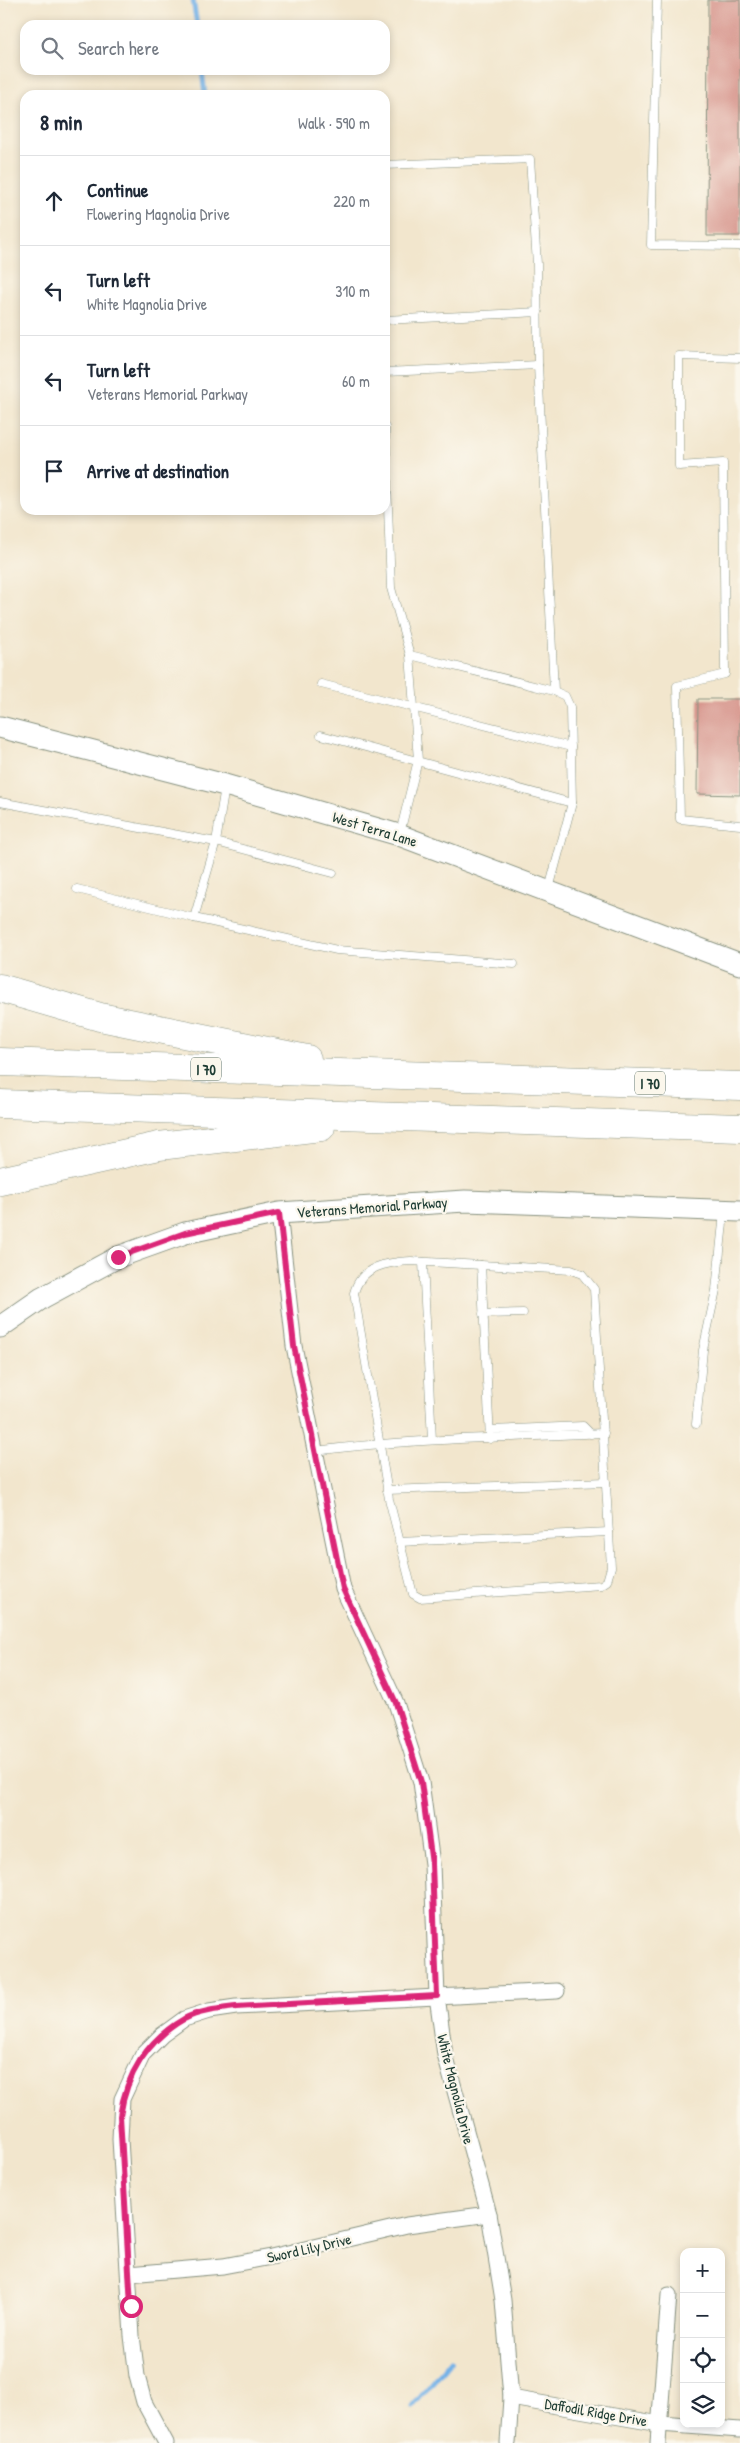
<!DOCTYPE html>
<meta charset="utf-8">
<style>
body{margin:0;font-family:"Patrick Hand",sans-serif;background:#f2f2f3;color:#1f2937}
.controls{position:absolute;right:15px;bottom:15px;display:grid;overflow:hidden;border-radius:10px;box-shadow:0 2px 8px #0003}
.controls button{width:45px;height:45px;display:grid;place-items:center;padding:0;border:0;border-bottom:1px solid #e0e1e3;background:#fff;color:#1f2937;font:25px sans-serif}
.stop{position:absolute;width:15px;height:15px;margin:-11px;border:4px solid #db2777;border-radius:50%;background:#fff}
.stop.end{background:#db2777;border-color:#fff;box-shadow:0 1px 5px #0008}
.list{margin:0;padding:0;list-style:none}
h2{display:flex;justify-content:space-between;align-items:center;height:65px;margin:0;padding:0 20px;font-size:21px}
h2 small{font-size:16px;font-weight:400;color:#747a83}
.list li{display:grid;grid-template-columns:32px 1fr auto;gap:15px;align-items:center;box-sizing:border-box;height:90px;padding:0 20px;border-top:1px solid #e0e1e3}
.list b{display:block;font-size:19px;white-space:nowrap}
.list p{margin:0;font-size:16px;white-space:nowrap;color:#747a83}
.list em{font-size:16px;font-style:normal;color:#747a83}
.icon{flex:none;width:28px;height:28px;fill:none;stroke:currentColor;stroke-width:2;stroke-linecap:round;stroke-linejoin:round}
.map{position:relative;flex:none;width:740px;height:2443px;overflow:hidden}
.search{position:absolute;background:#fff;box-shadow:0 2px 8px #0003;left:20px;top:20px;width:370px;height:55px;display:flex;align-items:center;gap:12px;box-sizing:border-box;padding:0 18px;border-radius:15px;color:#747a83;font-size:19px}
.panel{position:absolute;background:#fff;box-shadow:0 2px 8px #0003;left:20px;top:90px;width:370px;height:425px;border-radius:15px}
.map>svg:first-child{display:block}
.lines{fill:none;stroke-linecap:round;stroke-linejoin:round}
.stream{stroke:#74b2e7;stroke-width:5}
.building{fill:#d8988f}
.lane-casing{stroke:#889280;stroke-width:9}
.street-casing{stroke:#889280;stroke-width:17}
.secondary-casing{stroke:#889280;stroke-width:23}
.highway-casing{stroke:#889280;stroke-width:29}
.lane{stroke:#fff;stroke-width:8}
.street{stroke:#fff;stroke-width:15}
.secondary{stroke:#fff;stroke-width:21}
.highway{stroke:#fff;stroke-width:28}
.route{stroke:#db2777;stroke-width:6}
.labels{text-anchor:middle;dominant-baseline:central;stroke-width:4.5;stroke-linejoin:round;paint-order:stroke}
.shield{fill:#fbf7ec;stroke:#61756b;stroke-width:1}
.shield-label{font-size:14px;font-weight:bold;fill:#1f3d34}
.street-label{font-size:15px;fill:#1f3d34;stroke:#fbf7ec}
</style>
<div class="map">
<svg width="740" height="2443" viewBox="0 0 740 2443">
<rect width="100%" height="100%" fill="#fbf7ec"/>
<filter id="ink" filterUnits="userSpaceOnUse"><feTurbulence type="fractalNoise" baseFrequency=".02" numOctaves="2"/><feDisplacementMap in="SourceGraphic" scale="10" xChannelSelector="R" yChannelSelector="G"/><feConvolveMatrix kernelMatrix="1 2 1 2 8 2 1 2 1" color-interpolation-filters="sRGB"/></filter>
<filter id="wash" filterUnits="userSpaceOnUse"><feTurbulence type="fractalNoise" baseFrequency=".0096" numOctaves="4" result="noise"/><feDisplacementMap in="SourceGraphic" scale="20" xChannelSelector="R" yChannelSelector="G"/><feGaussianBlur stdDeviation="1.12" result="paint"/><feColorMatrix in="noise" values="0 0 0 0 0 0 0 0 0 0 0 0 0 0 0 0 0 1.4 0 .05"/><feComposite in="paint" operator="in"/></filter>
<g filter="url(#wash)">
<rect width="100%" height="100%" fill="#f2e6cd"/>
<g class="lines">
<g class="stream">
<path d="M193,0L197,25"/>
<path d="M202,70L205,95"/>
<path d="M413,2406L451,2360"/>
</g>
</g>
<g id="blocks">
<g class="building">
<path d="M708,0H740V236H707Z"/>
<path d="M698,699H740V795L697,794Z"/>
</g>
</g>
</g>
<g filter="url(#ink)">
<use href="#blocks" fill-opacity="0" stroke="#889280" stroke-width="1"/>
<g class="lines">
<g class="lane-casing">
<g id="lane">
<path d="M657,0L651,245L740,246"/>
<path d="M385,165L530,159L537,264L538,365"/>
<path d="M385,320L538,312"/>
<path d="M740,358L679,356V466L723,463L725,674L677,686L680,819L740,825"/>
<path d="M385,372L538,365L554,691"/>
<path d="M385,427L391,588L410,655"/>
<path d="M321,684L571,747"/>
<path d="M321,735L572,803"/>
<path d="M225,787L216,842L333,873"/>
<path d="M0,802L216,842L194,918L77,889"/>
<path d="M400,833L418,760L410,655L554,691L565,696L570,707L572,803L549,889"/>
<path d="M194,918L337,950L514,964"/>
<path d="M411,1261L571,1270L582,1274L594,1289L611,1567L607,1581L601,1585L420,1598L413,1594L389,1499L354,1293C361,1266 387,1262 411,1261Z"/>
<path d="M423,1262L432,1440"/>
<path d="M481,1265L490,1439"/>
<path d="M483,1314L523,1313"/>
<path d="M696,1424L703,1350L716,1290L724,1213"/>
<path d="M490,1430L583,1426L591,1434"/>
<path d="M315,1451C410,1438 508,1438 604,1433"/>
<path d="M387,1490L606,1482"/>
<path d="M399,1542L609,1532"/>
</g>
</g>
<g class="street-casing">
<g id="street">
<path d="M279,1213L294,1346L343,1589L396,1703L421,1782L432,1864L437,1996L445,2055L489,2214L503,2300L511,2398L508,2443"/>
<path d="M129,2274L223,2266L271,2257L407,2225L489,2214"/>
<path d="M511,2398L660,2424L740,2430"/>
<path d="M166,2443L144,2402L137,2376L132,2336L120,2139L122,2099L143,2054L162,2035L184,2019L209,2011L236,2007L557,1991"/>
<path d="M658,2443L669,2295"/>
</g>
</g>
<g class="secondary-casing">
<g id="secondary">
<path d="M0,727L225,785L399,835L740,964"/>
<path d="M0,1327L42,1298L118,1257L185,1233L279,1213L465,1201L740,1211"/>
</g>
</g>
<g class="highway-casing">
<g id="highway">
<path d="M0,988L100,1017L307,1059"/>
<path d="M0,1062L740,1086"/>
<path d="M0,1104L740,1128"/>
<path d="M0,1181L159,1146L321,1127"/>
</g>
</g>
<use href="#lane" class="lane"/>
<use href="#street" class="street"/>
<use href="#secondary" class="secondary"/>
<use href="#highway" class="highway"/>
</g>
</g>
<g class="lines" filter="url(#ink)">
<path class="route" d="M118,1257L185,1233L279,1213L294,1346L343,1589L396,1703L421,1782L432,1864L437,1996L236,2007C219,2009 199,2011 184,2019C147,2040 126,2075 120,2116L131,2306"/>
</g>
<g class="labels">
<g class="shield">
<rect x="191" y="1057.5" width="30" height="23" rx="4"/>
<rect x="635" y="1071.5" width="30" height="23" rx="4"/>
</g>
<g class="shield-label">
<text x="206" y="1069">I 70</text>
<text x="650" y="1083">I 70</text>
</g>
<g class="street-label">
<text transform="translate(375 829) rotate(17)">West Terra Lane</text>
<text transform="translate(372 1207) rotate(-4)">Veterans Memorial Parkway</text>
<text transform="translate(456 2089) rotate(76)">White Magnolia Drive</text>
<text transform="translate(309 2248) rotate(-13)">Sword Lily Drive</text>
<text transform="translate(596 2412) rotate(10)">Daffodil Ridge Drive</text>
</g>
</g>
</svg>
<div class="controls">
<button>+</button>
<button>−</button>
<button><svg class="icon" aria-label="locate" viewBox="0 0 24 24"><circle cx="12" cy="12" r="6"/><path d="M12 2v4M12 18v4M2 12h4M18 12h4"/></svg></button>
<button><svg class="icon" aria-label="layers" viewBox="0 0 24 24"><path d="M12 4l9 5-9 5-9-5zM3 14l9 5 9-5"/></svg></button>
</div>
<div class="stop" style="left:131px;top:2306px"></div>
<div class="stop end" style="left:118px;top:1257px"></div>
<div class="search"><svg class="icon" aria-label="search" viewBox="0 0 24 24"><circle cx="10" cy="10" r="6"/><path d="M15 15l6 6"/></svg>Search here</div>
<section class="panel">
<h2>8 min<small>Walk · 590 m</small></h2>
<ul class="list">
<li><svg class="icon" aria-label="ahead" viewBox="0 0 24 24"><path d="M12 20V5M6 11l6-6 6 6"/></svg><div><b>Continue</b><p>Flowering Magnolia Drive</p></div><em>220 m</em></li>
<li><svg class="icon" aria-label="left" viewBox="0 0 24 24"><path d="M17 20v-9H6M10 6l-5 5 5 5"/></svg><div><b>Turn left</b><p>White Magnolia Drive</p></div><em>310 m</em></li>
<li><svg class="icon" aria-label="left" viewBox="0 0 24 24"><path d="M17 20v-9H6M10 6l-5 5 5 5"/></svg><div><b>Turn left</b><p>Veterans Memorial Parkway</p></div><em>60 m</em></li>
<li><svg class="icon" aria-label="arrive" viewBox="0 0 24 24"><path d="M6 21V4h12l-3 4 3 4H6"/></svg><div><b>Arrive at destination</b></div></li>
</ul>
</section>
</div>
